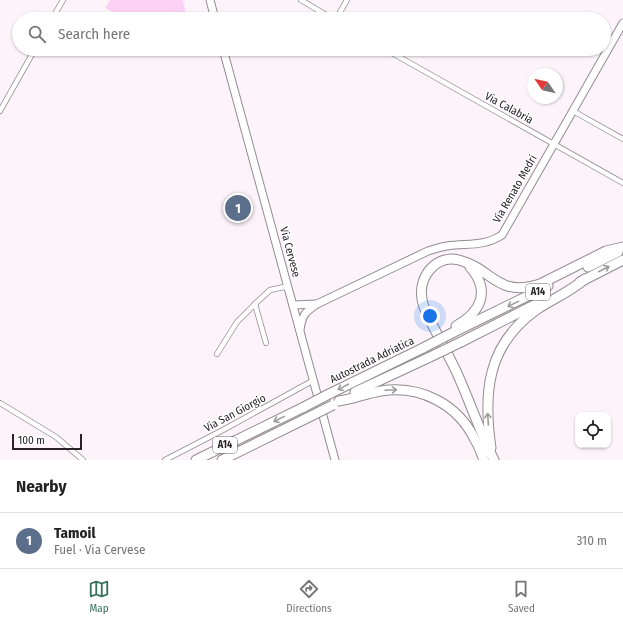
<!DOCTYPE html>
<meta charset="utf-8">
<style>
body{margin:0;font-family:"Fira Sans Condensed",sans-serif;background:#f6f6f6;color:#222}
.controls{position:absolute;right:12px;bottom:12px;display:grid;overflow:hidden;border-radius:8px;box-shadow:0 1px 3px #0004}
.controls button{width:36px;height:36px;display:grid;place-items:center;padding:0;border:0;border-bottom:1px solid #e0e0e0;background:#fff;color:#222;font:20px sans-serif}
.compass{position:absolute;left:527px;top:68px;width:36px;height:36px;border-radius:50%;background:#fff;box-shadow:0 1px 3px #0004;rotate:304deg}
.scale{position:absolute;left:12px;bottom:10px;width:70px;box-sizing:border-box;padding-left:4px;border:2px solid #272326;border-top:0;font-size:11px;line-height:14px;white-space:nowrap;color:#272326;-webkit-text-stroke:3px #fff;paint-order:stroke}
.you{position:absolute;left:430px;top:316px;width:14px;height:14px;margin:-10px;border:3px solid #fff;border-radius:50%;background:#1a73e8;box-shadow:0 0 0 6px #1a73e833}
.badge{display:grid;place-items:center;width:26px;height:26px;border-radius:50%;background:#377059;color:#fff;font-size:13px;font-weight:700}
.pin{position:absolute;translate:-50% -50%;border:2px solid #fff;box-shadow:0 1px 4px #0006}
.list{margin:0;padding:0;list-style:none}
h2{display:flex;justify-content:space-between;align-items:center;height:52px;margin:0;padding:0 16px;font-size:17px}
h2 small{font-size:13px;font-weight:400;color:#767676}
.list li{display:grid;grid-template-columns:26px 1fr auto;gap:12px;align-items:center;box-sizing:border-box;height:56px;padding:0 16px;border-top:1px solid #e0e0e0}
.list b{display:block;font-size:15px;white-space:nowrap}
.list p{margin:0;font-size:13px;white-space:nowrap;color:#767676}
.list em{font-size:13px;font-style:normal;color:#767676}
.icon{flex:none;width:22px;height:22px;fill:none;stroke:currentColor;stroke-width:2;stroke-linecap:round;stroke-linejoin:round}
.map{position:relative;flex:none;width:623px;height:460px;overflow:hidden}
.search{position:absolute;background:#fff;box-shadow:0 1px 3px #0004;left:12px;right:12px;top:12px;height:44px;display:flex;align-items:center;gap:10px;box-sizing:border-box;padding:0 14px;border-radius:22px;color:#767676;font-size:15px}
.sheet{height:108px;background:#fff}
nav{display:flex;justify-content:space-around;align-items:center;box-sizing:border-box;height:56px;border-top:1px solid #e0e0e0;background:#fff;font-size:11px;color:#767676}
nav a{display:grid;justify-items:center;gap:2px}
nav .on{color:#377059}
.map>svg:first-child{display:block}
.green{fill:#fdd1f4}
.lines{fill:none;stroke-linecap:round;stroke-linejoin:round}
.street-casing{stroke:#938b91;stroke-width:6}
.secondary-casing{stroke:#938b91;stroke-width:9}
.primary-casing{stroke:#938b91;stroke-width:9}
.highway-casing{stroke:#938b91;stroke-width:11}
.street{stroke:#fff;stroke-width:4.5}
.secondary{stroke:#fff;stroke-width:7}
.primary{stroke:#fff;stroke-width:7}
.highway{stroke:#fff;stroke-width:9}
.highway-bridge-casing{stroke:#938b91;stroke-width:11;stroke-linecap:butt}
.highway-bridge{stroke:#fff;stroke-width:9}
.oneway{stroke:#9e9c9d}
.labels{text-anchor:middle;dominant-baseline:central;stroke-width:3;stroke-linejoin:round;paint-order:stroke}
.shield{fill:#fff;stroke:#686567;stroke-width:1}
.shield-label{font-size:10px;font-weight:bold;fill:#272326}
.street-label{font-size:11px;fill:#272326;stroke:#fff}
</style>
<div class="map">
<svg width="623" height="460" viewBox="0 0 623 460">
<rect width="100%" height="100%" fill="#fdf4fb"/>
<path class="green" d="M110,0H183L187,19H125L105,8Z"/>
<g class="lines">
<g class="street-casing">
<g id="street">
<path d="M301,0L333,19"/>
<path d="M52,19L63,0"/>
<path d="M336,19L347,0"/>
<path d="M385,49L623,183"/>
<path d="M0,111L35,49"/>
<path d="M573,111L623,139"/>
<path d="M255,304L266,343"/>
<path d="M217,354L237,322L255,304L270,290L284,287L288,288"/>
<path d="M0,403L56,437L83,460"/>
<path d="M165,460L223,430L314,380"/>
</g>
</g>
<g class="secondary-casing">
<g id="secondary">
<path d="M293,305L317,304"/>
<path d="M300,330C302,315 305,312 317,304L428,251C434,249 441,247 447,246C468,243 483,247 502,235L623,23"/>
</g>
</g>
<g class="primary-casing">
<g id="primary">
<path d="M210,0L215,19"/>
<path d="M223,49L335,460"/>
</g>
</g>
<g class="highway-casing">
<g id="highway">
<path d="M588,267L618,252"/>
<path d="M580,282L623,260"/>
<path d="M456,326C481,312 491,291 470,267"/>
<path d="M452,333L548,286"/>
<path d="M461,342L538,303"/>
<path d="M355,392L430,357"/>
<path d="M329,394L423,348"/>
<path d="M339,401C354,399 367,393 381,391C420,385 458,404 475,440C479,446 481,453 484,460"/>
<path d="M491,448C483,393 487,345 536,310C552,299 570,292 585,279"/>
<path d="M196,460L304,407"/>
<path d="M222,460L305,419"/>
<path d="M494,460C480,432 470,402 457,373C449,356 440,340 432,324C428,316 423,308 422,299C418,277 436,254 459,260C493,269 497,298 540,284L606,251L623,247"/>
</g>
</g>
<use href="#street" class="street"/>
<use href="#secondary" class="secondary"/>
<use href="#primary" class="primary"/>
<use href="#highway" class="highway"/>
<g class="highway-bridge-casing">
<g id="highway-bridge">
<path d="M423,348L452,333"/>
<path d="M430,357L461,342"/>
<path d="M304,407L329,394"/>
<path d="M305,419L333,405"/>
</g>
</g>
<use href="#highway-bridge" class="highway-bridge"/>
</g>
<defs><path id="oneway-shaft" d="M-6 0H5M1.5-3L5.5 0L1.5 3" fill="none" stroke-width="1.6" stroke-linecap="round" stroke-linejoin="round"/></defs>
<g class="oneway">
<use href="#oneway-shaft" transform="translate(604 269) rotate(-27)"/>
<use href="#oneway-shaft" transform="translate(513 304) rotate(154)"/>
<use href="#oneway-shaft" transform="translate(343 387) rotate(152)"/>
<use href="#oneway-shaft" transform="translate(391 390) rotate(-3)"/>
<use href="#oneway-shaft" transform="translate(279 419) rotate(154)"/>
<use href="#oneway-shaft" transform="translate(488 419) rotate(-94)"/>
</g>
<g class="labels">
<g class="shield">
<rect x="526" y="284" width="24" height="16" rx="3"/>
<rect x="213" y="437" width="24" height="16" rx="3"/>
</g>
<g class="shield-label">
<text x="538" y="292">A14</text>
<text x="225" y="445">A14</text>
</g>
<g class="street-label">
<text transform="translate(509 108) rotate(29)">Via Calabria</text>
<text transform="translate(515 189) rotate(-60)">Via Renato Medri</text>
<text transform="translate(290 252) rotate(75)">Via Cervese</text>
<text transform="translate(372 360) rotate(-26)">Autostrada Adriatica</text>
<text transform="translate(235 413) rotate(-28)">Via San Giorgio</text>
</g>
</g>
</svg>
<div class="controls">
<button><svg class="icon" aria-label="locate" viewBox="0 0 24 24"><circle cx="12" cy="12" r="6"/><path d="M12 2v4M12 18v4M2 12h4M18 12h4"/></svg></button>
</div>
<svg class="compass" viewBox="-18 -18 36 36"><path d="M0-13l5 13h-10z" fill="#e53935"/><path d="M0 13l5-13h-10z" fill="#767676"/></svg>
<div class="scale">100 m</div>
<div class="you"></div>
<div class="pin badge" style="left:238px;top:208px;background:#5c6f8a">1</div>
<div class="search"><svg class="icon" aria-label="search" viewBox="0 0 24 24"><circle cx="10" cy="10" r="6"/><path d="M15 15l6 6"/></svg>Search here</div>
</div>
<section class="sheet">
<h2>Nearby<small></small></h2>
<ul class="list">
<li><span class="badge" style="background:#5c6f8a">1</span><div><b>Tamoil</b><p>Fuel · Via Cervese</p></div><em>310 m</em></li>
</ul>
</section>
<nav>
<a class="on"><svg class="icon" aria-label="map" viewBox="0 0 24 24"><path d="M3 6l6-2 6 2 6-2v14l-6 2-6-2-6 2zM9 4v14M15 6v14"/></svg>Map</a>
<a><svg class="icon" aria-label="directions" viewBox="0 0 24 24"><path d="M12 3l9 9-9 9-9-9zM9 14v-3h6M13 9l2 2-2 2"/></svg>Directions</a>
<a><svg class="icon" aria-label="saved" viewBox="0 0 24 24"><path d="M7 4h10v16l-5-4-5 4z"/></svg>Saved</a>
</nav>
